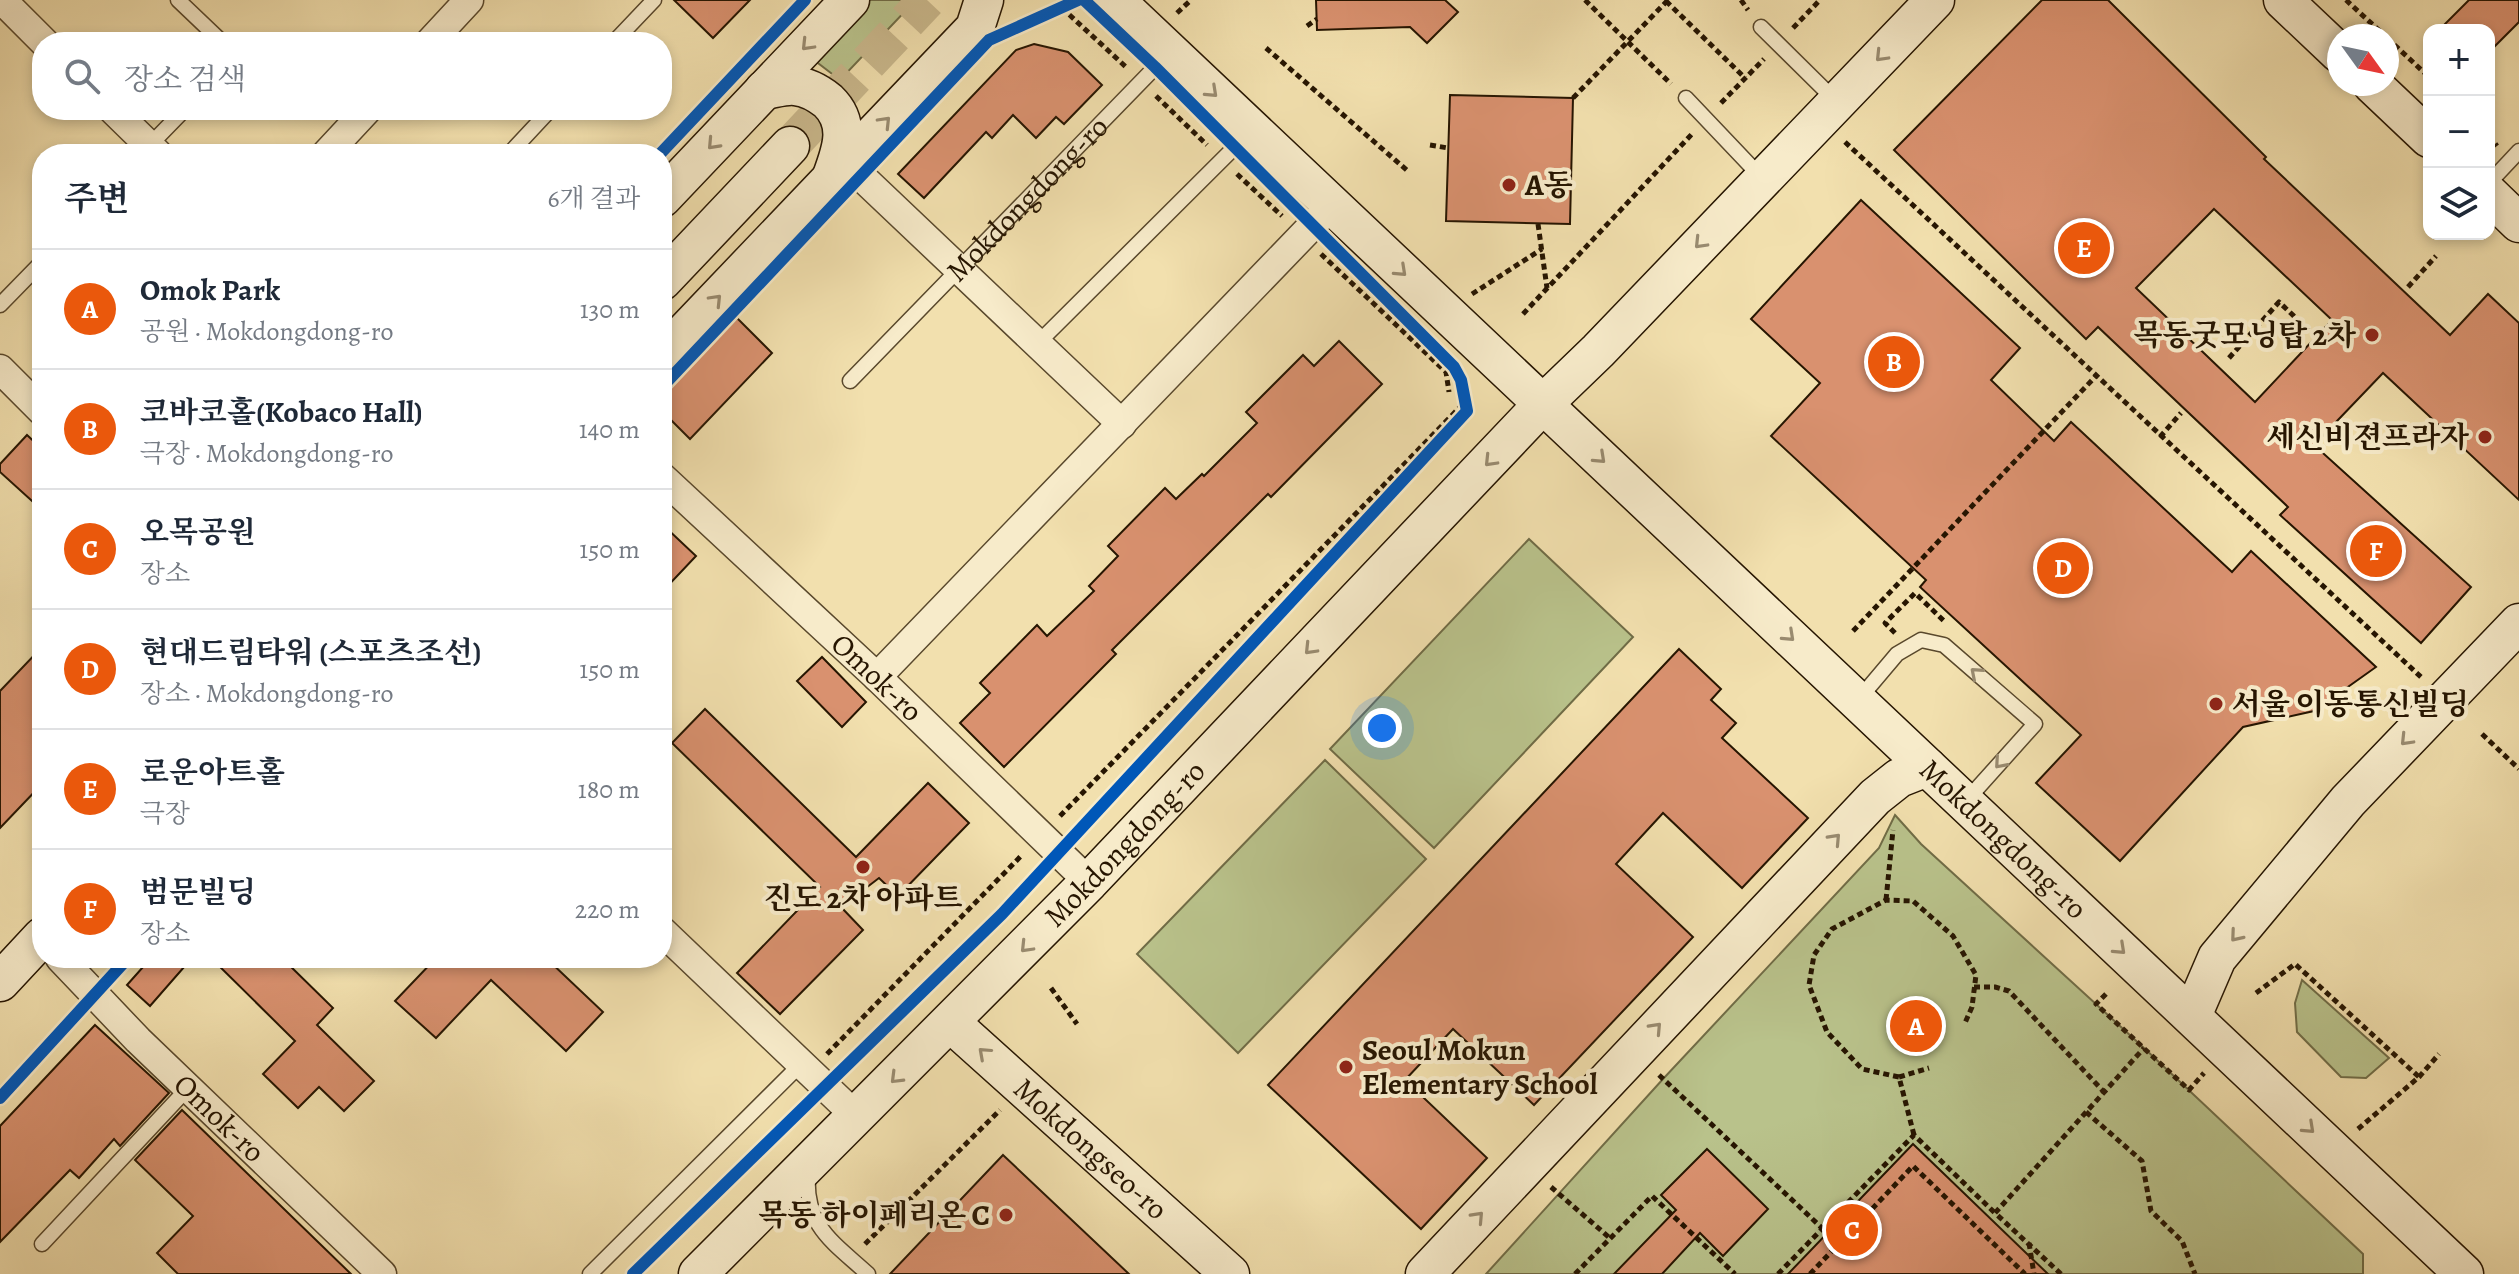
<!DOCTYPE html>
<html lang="ko">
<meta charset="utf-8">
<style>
body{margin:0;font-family:Alegreya,"Noto Serif KR",serif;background:#f2f2f3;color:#1f2937}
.controls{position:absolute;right:24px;top:24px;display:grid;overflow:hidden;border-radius:16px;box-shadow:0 4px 12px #0003}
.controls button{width:72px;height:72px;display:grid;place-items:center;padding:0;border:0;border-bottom:2px solid #e0e1e3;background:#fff;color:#1f2937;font:40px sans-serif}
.compass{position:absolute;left:2327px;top:24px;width:72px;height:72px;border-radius:50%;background:#fff;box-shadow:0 4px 12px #0003;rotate:123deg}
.you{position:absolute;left:1382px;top:728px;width:28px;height:28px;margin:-20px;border:6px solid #fff;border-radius:50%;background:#1a73e8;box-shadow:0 0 0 12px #1a73e833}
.badge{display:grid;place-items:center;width:52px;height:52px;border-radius:50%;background:#ea580c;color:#fff;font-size:26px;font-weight:700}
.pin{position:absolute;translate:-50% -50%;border:4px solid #fff;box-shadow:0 2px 8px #0006}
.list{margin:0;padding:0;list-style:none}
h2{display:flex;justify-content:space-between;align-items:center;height:104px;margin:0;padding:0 32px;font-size:34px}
h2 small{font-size:26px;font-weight:400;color:#747a83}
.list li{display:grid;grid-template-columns:52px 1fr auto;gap:24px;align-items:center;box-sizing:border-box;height:120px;padding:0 32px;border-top:2px solid #e0e1e3}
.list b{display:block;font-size:30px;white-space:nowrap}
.list p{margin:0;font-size:26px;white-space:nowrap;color:#747a83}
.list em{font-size:26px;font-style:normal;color:#747a83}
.icon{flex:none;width:44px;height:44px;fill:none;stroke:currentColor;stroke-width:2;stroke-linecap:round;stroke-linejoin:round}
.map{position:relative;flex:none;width:2519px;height:1274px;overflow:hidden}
.search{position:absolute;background:#fff;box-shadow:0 4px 12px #0003;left:32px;top:32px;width:640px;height:88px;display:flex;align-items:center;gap:20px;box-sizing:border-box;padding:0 28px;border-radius:32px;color:#747a83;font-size:30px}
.panel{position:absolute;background:#fff;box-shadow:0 4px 12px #0003;left:32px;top:144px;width:640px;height:824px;border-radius:32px}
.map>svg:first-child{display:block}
.green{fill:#b9c28b;stroke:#706c46;stroke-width:2}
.building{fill:#d9916f;stroke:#261501;stroke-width:2;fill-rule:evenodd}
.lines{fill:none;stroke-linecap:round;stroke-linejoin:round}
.secondary-tunnel{stroke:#c9b78b;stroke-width:38;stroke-dasharray:38 19;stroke-linecap:butt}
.lane-casing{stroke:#59482c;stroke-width:17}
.street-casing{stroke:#59482c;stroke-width:31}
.secondary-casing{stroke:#261501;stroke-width:41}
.path{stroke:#261501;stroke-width:5;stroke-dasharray:6 4;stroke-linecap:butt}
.lane{stroke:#f7ebca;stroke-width:14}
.street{stroke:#f7ebca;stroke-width:28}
.secondary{stroke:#f7ebca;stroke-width:38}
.cycleway-casing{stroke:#f7ebca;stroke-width:17}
.cycleway{stroke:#0057b8;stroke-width:12}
.oneway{stroke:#998b70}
.poi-dot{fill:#8f2418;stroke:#f7ebca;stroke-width:3}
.labels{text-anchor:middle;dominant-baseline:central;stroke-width:8;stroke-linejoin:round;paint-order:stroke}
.poi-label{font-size:30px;font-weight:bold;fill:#261501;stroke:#f7ebca;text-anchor:start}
.street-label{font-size:30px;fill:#261501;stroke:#f7ebca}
</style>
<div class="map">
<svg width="2519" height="1274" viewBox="0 0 2519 1274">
<rect width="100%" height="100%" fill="#f2e0ae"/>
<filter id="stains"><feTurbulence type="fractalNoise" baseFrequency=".0025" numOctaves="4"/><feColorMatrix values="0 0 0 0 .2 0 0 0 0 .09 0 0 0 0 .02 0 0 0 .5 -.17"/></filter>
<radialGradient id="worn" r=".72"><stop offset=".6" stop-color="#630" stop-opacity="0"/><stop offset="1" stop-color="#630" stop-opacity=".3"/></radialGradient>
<g class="green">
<path d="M858,0H906L911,5L840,80L814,60Z"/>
<path d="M1529,539L1633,637L1434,848L1330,749Z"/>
<path d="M1325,760L1426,859L1238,1053L1137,954Z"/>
<path d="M1895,815L1921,844L2144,1048L2363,1254V1274H1486L1663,1079L1879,848Z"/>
<path d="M2302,980L2389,1058L2366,1078L2341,1077L2297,1032L2295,1003Z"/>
</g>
<g class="building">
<path d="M674,0H750L713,38Z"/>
<path d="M1316,0H1445L1458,12L1427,43L1410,27L1317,30Z"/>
<path d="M2042,0H2108L2266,157L2264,159L2450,335L2488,294L2519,323V500L2383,373L2314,445L2471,587L2421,643L2280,515L2288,507L2098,327L2086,339L1894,150ZM2214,209L2332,320L2255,402L2136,288Z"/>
<path d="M2469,0H2519V22L2489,52V30H2439Z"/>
<path d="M1034,44L1068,52L1102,85L1064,124L1056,117L1036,138L1013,115L992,138L986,132L924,198L898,174L1016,50Z"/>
<path d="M1450,95L1573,98L1570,224L1446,221Z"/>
<path d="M1861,200L2020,348L1991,380L2054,441L2071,422L2232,572L2251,551L2376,667L2314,711L2243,727L2120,861L2036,783L2081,735L1920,587L1926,580L1771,436L1820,383L1751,319Z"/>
<path d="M737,318L772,353L690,439L662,411V395Z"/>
<path d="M1339,341L1382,384L1271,497L1268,494L1112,650L1116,654L1004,767L960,723L990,693L980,683L1037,625L1047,636L1094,591L1089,586L1118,556L1108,546L1165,488L1176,499L1202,474L1204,476L1257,423L1246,412L1303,355L1314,366Z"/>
<path d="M27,435L42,449V510L0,472V464Z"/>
<path d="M662,524L696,556L662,592Z"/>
<path d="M42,647V784L0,828V691Z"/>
<path d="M1679,649L1721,689L1711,700L1736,723L1722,738L1808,818L1742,888L1663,813L1616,864L1693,937L1534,1105L1453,1029L1405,1080L1487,1158L1421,1229L1268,1085Z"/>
<path d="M822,657L866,702L842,727L797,681Z"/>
<path d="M705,709L856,857L928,783L969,823L898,896L879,878L841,907L863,930L780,1014L737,973L820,887L672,743Z"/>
<path d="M151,958H192L150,1006L127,985Z"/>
<path d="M211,958H282L333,1008L317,1025L374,1081L344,1111L319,1087L298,1108L263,1074L295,1041Z"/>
<path d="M436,958H546L603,1012L566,1051L491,980L436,1038L395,1001Z"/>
<path d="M95,1025L169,1093L120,1146L114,1139L79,1178L70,1170L0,1242V1126Z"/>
<path d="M182,1110L351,1274H178L157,1253L193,1216L135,1160Z"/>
<path d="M1913,1144L2048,1274H1788Z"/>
<path d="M1707,1149L1768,1209L1723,1256L1700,1233L1662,1274H1614L1676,1210L1661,1195Z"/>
<path d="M1003,1155L1129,1274H890Z"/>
</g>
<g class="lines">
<path class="secondary-tunnel" d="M790,146L927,0"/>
<g class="lane-casing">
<g id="lane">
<path d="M178,0L222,42"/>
<path d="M1761,27L1836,101"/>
<path d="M614,42L654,0"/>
<path d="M1686,98L1762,178"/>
<path d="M148,147L184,110"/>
<path d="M509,154L550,110"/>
<path d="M2489,183L2519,151"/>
<path d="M0,305L42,262"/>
<path d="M1037,344L1252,130"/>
<path id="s1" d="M850,381L1170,52"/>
<path d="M1859,699L1897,654L1921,640L1944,645L2035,724L1965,802"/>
<path d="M808,1173C804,1226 833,1242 868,1274"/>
<path d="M42,1244L188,1088"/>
<path d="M590,1274L801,1064"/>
</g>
</g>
<g class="street-casing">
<g id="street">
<path d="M2,0L44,42"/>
<path d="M430,42L469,0"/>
<path d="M113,110L158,154"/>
<path d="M326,154L367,110"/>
<path d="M847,163L1122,424"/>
<path d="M0,369L42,411"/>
<path id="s2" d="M662,477L877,677L1089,882"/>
<path d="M877,677L1332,205"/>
<path d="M662,931L857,1117"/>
<path id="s3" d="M60,958L138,1040L382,1274"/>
</g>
</g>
<g class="secondary-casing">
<g id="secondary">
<path id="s4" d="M1115,0L2464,1274"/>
<path d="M2283,0L2339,53"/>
<path d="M2372,84L2429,138"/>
<path d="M764,90C773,89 785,85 795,86C808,87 818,93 828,101C851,123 842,149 832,176"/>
<path d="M2489,194L2519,223"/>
<path d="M662,198L850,0"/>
<path d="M662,281L790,146"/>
<path d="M662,356L975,28L984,0"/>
<path d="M0,982L42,937"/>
<path d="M2192,1016L2217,958L2348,801L2519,623"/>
<path id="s5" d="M951,1023L1230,1274"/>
<path id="s6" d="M698,1274L1089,882L1543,404L1598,351L1935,0"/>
<path d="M1425,1274L1875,797L1899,778L1927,767"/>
</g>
</g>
<g class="path">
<path d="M1585,0L1671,84"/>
<path d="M1741,0L1748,10"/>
<path d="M2346,0L2385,36"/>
<path d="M1666,1L1745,78"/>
<path d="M1062,8L1126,67"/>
<path d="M1177,13L1191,0"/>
<path d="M1307,26L1317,19"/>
<path d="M1793,28L1820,0"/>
<path d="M2387,38L2429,77"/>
<path d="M1266,48L1409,172"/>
<path d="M1156,96L1207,145"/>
<path d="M1573,98L1668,0"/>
<path d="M1721,103L1764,59"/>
<path d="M2489,136L2497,146"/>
<path d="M1845,142L2421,677"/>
<path d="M1430,145L1448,148"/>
<path d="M1237,174L1282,216"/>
<path d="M1538,224L1547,288"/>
<path d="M1321,254L1446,372L1449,392"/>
<path d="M2408,287L2436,256"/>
<path d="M1472,294L1542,249"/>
<path d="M1523,314L1692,134"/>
<path d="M2229,358L2279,302L2312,333"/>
<path d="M2160,437L2181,413"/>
<path d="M1853,631L2096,376"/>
<path d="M1895,633L1885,623L1915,593L1945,622"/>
<path d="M2482,734L2519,769"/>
<path d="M1060,816L1462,405"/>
<path d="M1886,900L1893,830"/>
<path d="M1974,987H1995L2009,991L2104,1092"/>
<path d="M1051,988L1077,1024"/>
<path d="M2256,993L2295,964L2419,1077"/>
<path d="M2106,994L2096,1004L2189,1090L2204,1073"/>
<path d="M827,1054L1022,855"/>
<path d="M1659,1075L1822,1228"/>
<path d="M1899,1077L1929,1068"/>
<path d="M2086,1112L2142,1161L2151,1211L2182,1241L2195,1274"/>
<path d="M2358,1129L2419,1077L2439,1054"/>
<path d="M1914,1135L1899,1077L1862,1069L1827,1032L1809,985L1814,955L1832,929L1886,900L1913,901L1953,936L1976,975L1972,1007L1965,1023"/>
<path d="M1551,1187L1611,1239"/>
<path d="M2029,1243L2034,1274"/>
<path d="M865,1244L1000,1110"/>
<path d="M1575,1274L1652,1196L1735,1274"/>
<path d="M1778,1274L1914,1135L1995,1213"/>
<path d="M1810,1274L1913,1166L2025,1274"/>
<path d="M2061,1274L1995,1213L2144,1048"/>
</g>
<use href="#lane" class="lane"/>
<use href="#street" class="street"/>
<use href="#secondary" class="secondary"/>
<g class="cycleway-casing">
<g id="cycleway">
<path d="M660,154L805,0"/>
<path d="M662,387L989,40L1078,0"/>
<path d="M0,1098L128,958"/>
<path d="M633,1274L1002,914L1467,411L1461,380L1454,367L1155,67L1084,0"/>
</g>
</g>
<use href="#cycleway" class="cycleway"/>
</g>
<defs><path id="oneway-chevron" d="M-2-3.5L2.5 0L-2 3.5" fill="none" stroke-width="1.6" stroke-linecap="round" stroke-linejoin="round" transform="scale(2)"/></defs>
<g class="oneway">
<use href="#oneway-chevron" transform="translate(807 45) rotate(134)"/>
<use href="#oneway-chevron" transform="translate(1881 56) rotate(134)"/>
<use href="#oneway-chevron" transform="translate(1212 92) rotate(43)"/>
<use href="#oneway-chevron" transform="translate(885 122) rotate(-46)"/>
<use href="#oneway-chevron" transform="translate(713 144) rotate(133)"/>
<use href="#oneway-chevron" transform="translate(1700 243) rotate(134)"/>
<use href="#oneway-chevron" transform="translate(1401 271) rotate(43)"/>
<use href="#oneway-chevron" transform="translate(716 300) rotate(-46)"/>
<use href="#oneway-chevron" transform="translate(1600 458) rotate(43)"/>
<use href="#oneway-chevron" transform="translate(1490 461) rotate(134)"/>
<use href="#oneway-chevron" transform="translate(1789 636) rotate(43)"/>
<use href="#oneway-chevron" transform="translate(1310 649) rotate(134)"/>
<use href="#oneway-chevron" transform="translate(1976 673) rotate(-139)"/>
<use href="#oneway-chevron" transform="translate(2406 740) rotate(134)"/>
<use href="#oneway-chevron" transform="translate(2000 763) rotate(131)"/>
<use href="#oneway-chevron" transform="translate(1835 839) rotate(-47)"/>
<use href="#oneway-chevron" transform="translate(2236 936) rotate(130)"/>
<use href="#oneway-chevron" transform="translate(1026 947) rotate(134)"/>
<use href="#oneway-chevron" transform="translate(2120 949) rotate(43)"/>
<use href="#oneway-chevron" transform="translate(1656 1028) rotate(-47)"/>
<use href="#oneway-chevron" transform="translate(984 1053) rotate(-138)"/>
<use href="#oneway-chevron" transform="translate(896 1078) rotate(135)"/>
<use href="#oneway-chevron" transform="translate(2309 1128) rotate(43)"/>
<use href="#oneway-chevron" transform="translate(1478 1217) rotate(-47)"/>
</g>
<g class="poi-dot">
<circle cx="1509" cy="185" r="8"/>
<circle cx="2372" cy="335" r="8"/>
<circle cx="2485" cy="437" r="8"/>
<circle cx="2216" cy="704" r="8"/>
<circle cx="863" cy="867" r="8"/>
<circle cx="1346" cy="1067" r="8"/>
<circle cx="1006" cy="1215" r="8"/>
</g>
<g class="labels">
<g class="poi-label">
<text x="1525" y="185">A동</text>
<text x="2356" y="335" text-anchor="end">목동굿모닝탑 2차</text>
<text x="2469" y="437" text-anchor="end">세신비젼프라자</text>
<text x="2232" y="704">서울 이동통신빌딩</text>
<text x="863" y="898" text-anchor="middle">진도 2차 아파트</text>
<text x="1362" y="1050">Seoul Mokun<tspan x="1362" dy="34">Elementary School</tspan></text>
<text x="990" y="1215" text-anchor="end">목동 하이페리온 C</text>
</g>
<g class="street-label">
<text stroke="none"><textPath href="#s1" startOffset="254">Mokdongdong-ro</textPath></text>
<text stroke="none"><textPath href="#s2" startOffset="294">Omok-ro</textPath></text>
<text stroke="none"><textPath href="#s4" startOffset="1222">Mokdongdong-ro</textPath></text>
<text stroke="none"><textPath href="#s6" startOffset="606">Mokdongdong-ro</textPath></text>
<text stroke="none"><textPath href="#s3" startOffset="226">Omok-ro</textPath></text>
<text stroke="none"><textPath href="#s5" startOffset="188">Mokdongseo-ro</textPath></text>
</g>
</g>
<rect width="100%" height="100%" filter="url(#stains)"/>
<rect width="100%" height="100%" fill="url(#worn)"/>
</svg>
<div class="controls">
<button>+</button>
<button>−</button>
<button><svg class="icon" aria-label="layers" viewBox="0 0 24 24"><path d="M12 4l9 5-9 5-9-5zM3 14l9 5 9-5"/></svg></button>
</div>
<svg class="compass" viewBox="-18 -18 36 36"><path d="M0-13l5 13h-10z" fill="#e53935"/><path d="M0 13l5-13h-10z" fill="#747a83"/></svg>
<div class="you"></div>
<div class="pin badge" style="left:1916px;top:1026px">A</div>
<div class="pin badge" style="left:1894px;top:362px">B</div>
<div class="pin badge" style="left:1852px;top:1230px">C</div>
<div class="pin badge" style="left:2063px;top:568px">D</div>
<div class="pin badge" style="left:2084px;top:248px">E</div>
<div class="pin badge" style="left:2376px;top:551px">F</div>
<div class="search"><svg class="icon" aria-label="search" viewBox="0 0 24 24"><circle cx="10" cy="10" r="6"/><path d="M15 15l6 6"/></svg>장소 검색</div>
<section class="panel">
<h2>주변<small>6개 결과</small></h2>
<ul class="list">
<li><span class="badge">A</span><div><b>Omok Park</b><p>공원 · Mokdongdong-ro</p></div><em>130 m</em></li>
<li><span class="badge">B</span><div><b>코바코홀(Kobaco Hall)</b><p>극장 · Mokdongdong-ro</p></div><em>140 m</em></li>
<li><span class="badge">C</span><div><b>오목공원</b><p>장소</p></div><em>150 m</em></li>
<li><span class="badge">D</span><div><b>현대드림타워 (스포츠조선)</b><p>장소 · Mokdongdong-ro</p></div><em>150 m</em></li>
<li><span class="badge">E</span><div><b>로운아트홀</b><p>극장</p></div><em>180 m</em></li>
<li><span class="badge">F</span><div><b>범문빌딩</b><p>장소</p></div><em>220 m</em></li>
</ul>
</section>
</div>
